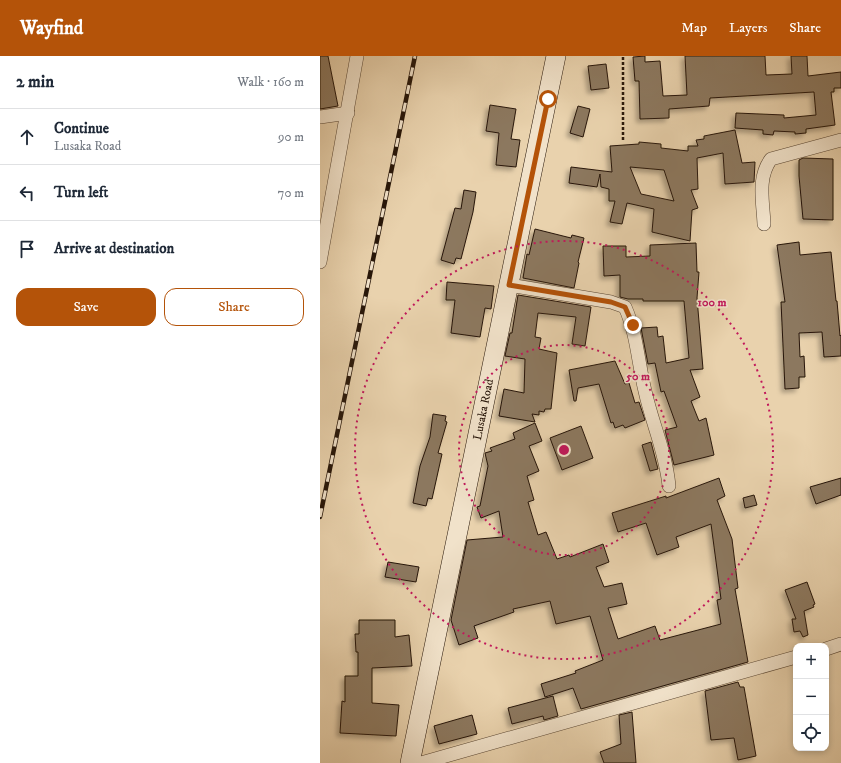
<!DOCTYPE html>
<meta charset="utf-8">
<style>
body{margin:0;font-family:"IM FELL DW Pica",serif;background:#f2f2f3;color:#1f2937}
.controls{position:absolute;right:12px;bottom:12px;display:grid;overflow:hidden;border-radius:8px;box-shadow:0 2px 6px #0003}
.controls button{width:36px;height:36px;display:grid;place-items:center;padding:0;border:0;border-bottom:1px solid #e0e1e3;background:#fff;color:#1f2937;font:20px sans-serif}
.stop{position:absolute;width:12px;height:12px;margin:-9px;border:3px solid #b45309;border-radius:50%;background:#fff}
.stop.end{background:#b45309;border-color:#fff;box-shadow:0 1px 4px #0008}
.list{margin:0;padding:0;list-style:none}
h2{display:flex;justify-content:space-between;align-items:center;height:52px;margin:0;padding:0 16px;font-size:17px}
h2 small{font-size:13px;font-weight:400;color:#747a83}
.list li{display:grid;grid-template-columns:26px 1fr auto;gap:12px;align-items:center;box-sizing:border-box;height:56px;padding:0 16px;border-top:1px solid #e0e1e3}
.list b{display:block;font-size:15px;white-space:nowrap}
.list p{margin:0;font-size:13px;white-space:nowrap;color:#747a83}
.list em{font-size:13px;font-style:normal;color:#747a83}
.actions{display:flex;gap:8px;padding:12px 16px}
.actions a{flex:1;padding:9px 0;border:1px solid #b45309;border-radius:12px;text-align:center;font-size:14px;color:#b45309}
.actions .main{background:#b45309;color:#fff}
.icon{flex:none;width:22px;height:22px;fill:none;stroke:currentColor;stroke-width:2;stroke-linecap:round;stroke-linejoin:round}
.map{position:relative;flex:none;width:521px;height:707px;overflow:hidden}
header{display:flex;align-items:center;gap:24px;box-sizing:border-box;height:56px;padding:0 20px;background:#b45309;color:#fff}
header strong{font-size:19px}
nav{display:flex;gap:22px;margin-inline-start:auto;font-size:14px}
main{display:flex}
aside{flex:1;background:#fff}
.map>svg:first-child{display:block}
.building{fill:#8c785e;stroke:#271609;fill-rule:evenodd;filter:url(#shadow)}
.lines{fill:none;stroke-linecap:round;stroke-linejoin:round}
.street-casing{stroke:#584532;stroke-width:14}
.secondary-casing{stroke:#271609;stroke-width:20}
.path{stroke:#271609;stroke-width:2.5;stroke-dasharray:3 2;stroke-linecap:butt}
.street{stroke:#f1e2ca;stroke-width:13}
.secondary{stroke:#f1e2ca;stroke-width:19}
.rail-casing{stroke:#271609;stroke-width:4.5}
.rail{stroke:#f1e2ca;stroke-width:3;stroke-dasharray:9;stroke-linecap:butt}
.route{stroke:#b45309;stroke-width:5}
.ring{fill:none;stroke:#c2185b;stroke-width:2;stroke-dasharray:2 4}
.labels{text-anchor:middle;dominant-baseline:central;stroke-width:3;stroke-linejoin:round;paint-order:stroke}
.street-label{font-size:12px;fill:#271609;stroke:#f1e2ca}
.centre{fill:#c2185b;stroke:#f1e2ca;stroke-width:2}
.ring-label{font-size:12px;text-anchor:middle;font-weight:bold;fill:#c2185b;stroke:#f1e2ca;stroke-width:3;stroke-linejoin:round;paint-order:stroke}
</style>
<header>
<strong>Wayfind</strong>
<nav><a>Map</a><a>Layers</a><a>Share</a></nav>
</header>
<main>
<aside>
<h2>2 min<small>Walk · 160 m</small></h2>
<ul class="list">
<li><svg class="icon" aria-label="ahead" viewBox="0 0 24 24"><path d="M12 20V5M6 11l6-6 6 6"/></svg><div><b>Continue</b><p>Lusaka Road</p></div><em>90 m</em></li>
<li><svg class="icon" aria-label="left" viewBox="0 0 24 24"><path d="M17 20v-9H6M10 6l-5 5 5 5"/></svg><div><b>Turn left</b></div><em>70 m</em></li>
<li><svg class="icon" aria-label="arrive" viewBox="0 0 24 24"><path d="M6 21V4h12l-3 4 3 4H6"/></svg><div><b>Arrive at destination</b></div></li>
</ul>
<div class="actions"><a class="main">Save</a><a>Share</a></div>
</aside>
<div class="map">
<svg width="521" height="707" viewBox="0 0 521 707">
<defs>
<filter id="shadow"><feDropShadow dx="-3.5" dy="3.5" stdDeviation="2" flood-color="#0004"/></filter>
</defs>
<rect width="100%" height="100%" fill="#e9d2ad"/>
<filter id="stains"><feTurbulence type="fractalNoise" baseFrequency=".005" numOctaves="4"/><feColorMatrix values="0 0 0 0 .2 0 0 0 0 .09 0 0 0 0 .02 0 0 0 .5 -.17"/></filter>
<radialGradient id="worn" r=".72"><stop offset=".6" stop-color="#630" stop-opacity="0"/><stop offset="1" stop-color="#630" stop-opacity=".3"/></radialGradient>
<g class="building">
<path d="M0,0H8L18,50L0,53Z"/>
<path d="M325,0V6L340,5L343,40L367,39L365,0H445L446,19L472,18L471,0H487L488,20L521,16V32H514V36H511L515,69L486,73V77L475,78V76L454,75L453,79L443,78V74L415,72L416,57L464,59V62L496,59L494,36L390,42L389,50L349,53V62L320,63L319,25H315L313,1Z"/>
<path d="M286,8L289,32L271,34L268,10Z"/>
<path d="M170,49L196,53L191,83L200,84L196,111L176,109L179,77L166,75Z"/>
<path d="M258,50L270,53L263,81L250,77Z"/>
<path d="M415,74L422,107L435,106L434,126L405,128L403,97L377,102L378,133L371,134L378,152L372,154L370,185L332,176L334,153L307,147L302,168L290,166L295,145H289V133L281,131L280,118L277,131L249,127L251,111L292,116L290,90L319,88V86L341,88V92L368,95V90H378L376,84L384,83V80ZM310,111L344,114L354,145L321,138Z"/>
<path d="M483,102L513,103V164L483,163L479,120V104Z"/>
<path d="M144,134L156,136L153,156L141,203L136,202L134,208L121,204L135,152L141,153Z"/>
<path d="M215,173L251,182L252,179L264,182L258,206L259,207L254,232L203,222L207,198L209,199Z"/>
<path d="M479,186L480,199L511,196L516,245H517L520,280L521,279V300L504,301L502,276L479,277L480,301L484,300L485,321H479V332L465,333L461,246H465L457,189Z"/>
<path d="M376,187L377,216H379L377,242L383,313L370,314L380,341L371,345L379,365L386,362L394,399L354,409L345,374L357,371L344,335L341,336L335,307L328,308L321,272L337,271L338,281L343,280L346,307L369,302L364,245H323V243H308L300,241V219L284,220L283,190H306V201L330,200V189Z"/>
<path d="M127,226L174,230L171,253L165,252L160,281L131,277L135,244H126Z"/>
<path d="M198,239L271,251L265,290L252,288L256,261L218,257L215,281L221,282L219,293L237,297L231,353H225L224,356L219,355V359L212,358L215,366L179,360L184,333L204,337L205,303L185,300L190,277H192Z"/>
<path d="M295,305L305,328L309,327L315,347L319,346L325,364L305,372L303,369L295,372L293,366L291,367L279,328L258,332L256,345H254L249,314Z"/>
<path d="M113,358L126,360L125,365L127,366L118,397L122,398L112,443L108,442L106,450L93,447L100,410L110,381Z"/>
<path d="M215,367L222,385L209,390L219,415L207,420L214,444L208,446L218,479L226,476L237,503L249,499L250,501L283,488L289,506L276,511L284,531L302,527L307,548L288,552L298,583L335,570L340,584L401,568L397,544L401,543L391,468L356,481L359,491L337,499L326,467L298,476L292,457L346,440V442L399,422L405,440L397,444L412,483L418,532L415,533L428,606L261,653L253,632L225,641L221,628L256,617L255,615L283,604L270,560L236,568L230,545L193,553L194,556L154,570L158,582L139,589L131,564L147,484L183,481L179,455L161,462L157,451L160,450L168,410L165,397L172,395L170,392L195,383L193,377Z"/>
<path d="M261,370L273,402L242,414L230,382Z"/>
<path d="M331,386L338,413L330,415L322,389Z"/>
<path d="M521,422V439L496,448L490,431Z"/>
<path d="M434,439L437,449L425,452L423,442Z"/>
<path d="M68,506L99,511L96,526L65,521Z"/>
<path d="M487,526L495,548L493,549L494,551L484,555L488,579L483,581L480,575L474,576L472,563H476L465,534Z"/>
<path d="M39,564H75V581L89,579L92,610L52,612V647L79,649L76,680L20,677L22,645L25,646V620H38V596H36L35,578H39Z"/>
<path d="M418,626L420,631H424L436,700L418,704L414,682L391,684L385,635Z"/>
<path d="M233,640L238,660L224,664L223,660L192,668L188,652Z"/>
<path d="M312,656L316,707H284L280,696L301,688L299,659Z"/>
<path d="M152,659L157,678L119,688L114,670Z"/>
</g>
<g class="lines">
<g class="street-casing">
<g id="street">
<path d="M0,61L28,57"/>
<path d="M444,168C443,145 437,122 451,103L521,84"/>
<path d="M0,206L37,0"/>
<path d="M189,229L291,246L305,251C317,278 318,306 325,335C332,367 346,397 349,430"/>
<path d="M506,593L521,588"/>
<path d="M101,707L476,601"/>
</g>
</g>
<g class="secondary-casing">
<g id="secondary">
<path id="s1" d="M90,707L236,0"/>
</g>
</g>
<path class="path" d="M303,84V0"/>
<use href="#street" class="street"/>
<use href="#secondary" class="secondary"/>
<g class="rail-casing">
<path id="rail" d="M0,461L95,0"/>
</g>
<use href="#rail" class="rail"/>
</g>
<g class="lines">
<path class="route" d="M228,43L189,229L291,246L305,251L313,269"/>
</g>
<g class="ring">
<circle cx="244" cy="394" r="105"/>
<circle cx="244" cy="394" r="209"/>
</g>
<g class="labels">
<g class="street-label">
<text stroke="none"><textPath href="#s1" startOffset="361">Lusaka Road</textPath></text>
</g>
</g>
<circle cx="244" cy="394" r="6" class="centre"/>
<g class="ring-label">
<text x="392" y="250">100 m</text>
<text x="318" y="324">50 m</text>
</g>
<rect width="100%" height="100%" filter="url(#stains)"/>
<rect width="100%" height="100%" fill="url(#worn)"/>
</svg>
<div class="controls">
<button>+</button>
<button>−</button>
<button><svg class="icon" aria-label="locate" viewBox="0 0 24 24"><circle cx="12" cy="12" r="6"/><path d="M12 2v4M12 18v4M2 12h4M18 12h4"/></svg></button>
</div>
<div class="stop" style="left:228px;top:43px"></div>
<div class="stop end" style="left:313px;top:269px"></div>
</div>
</main>
